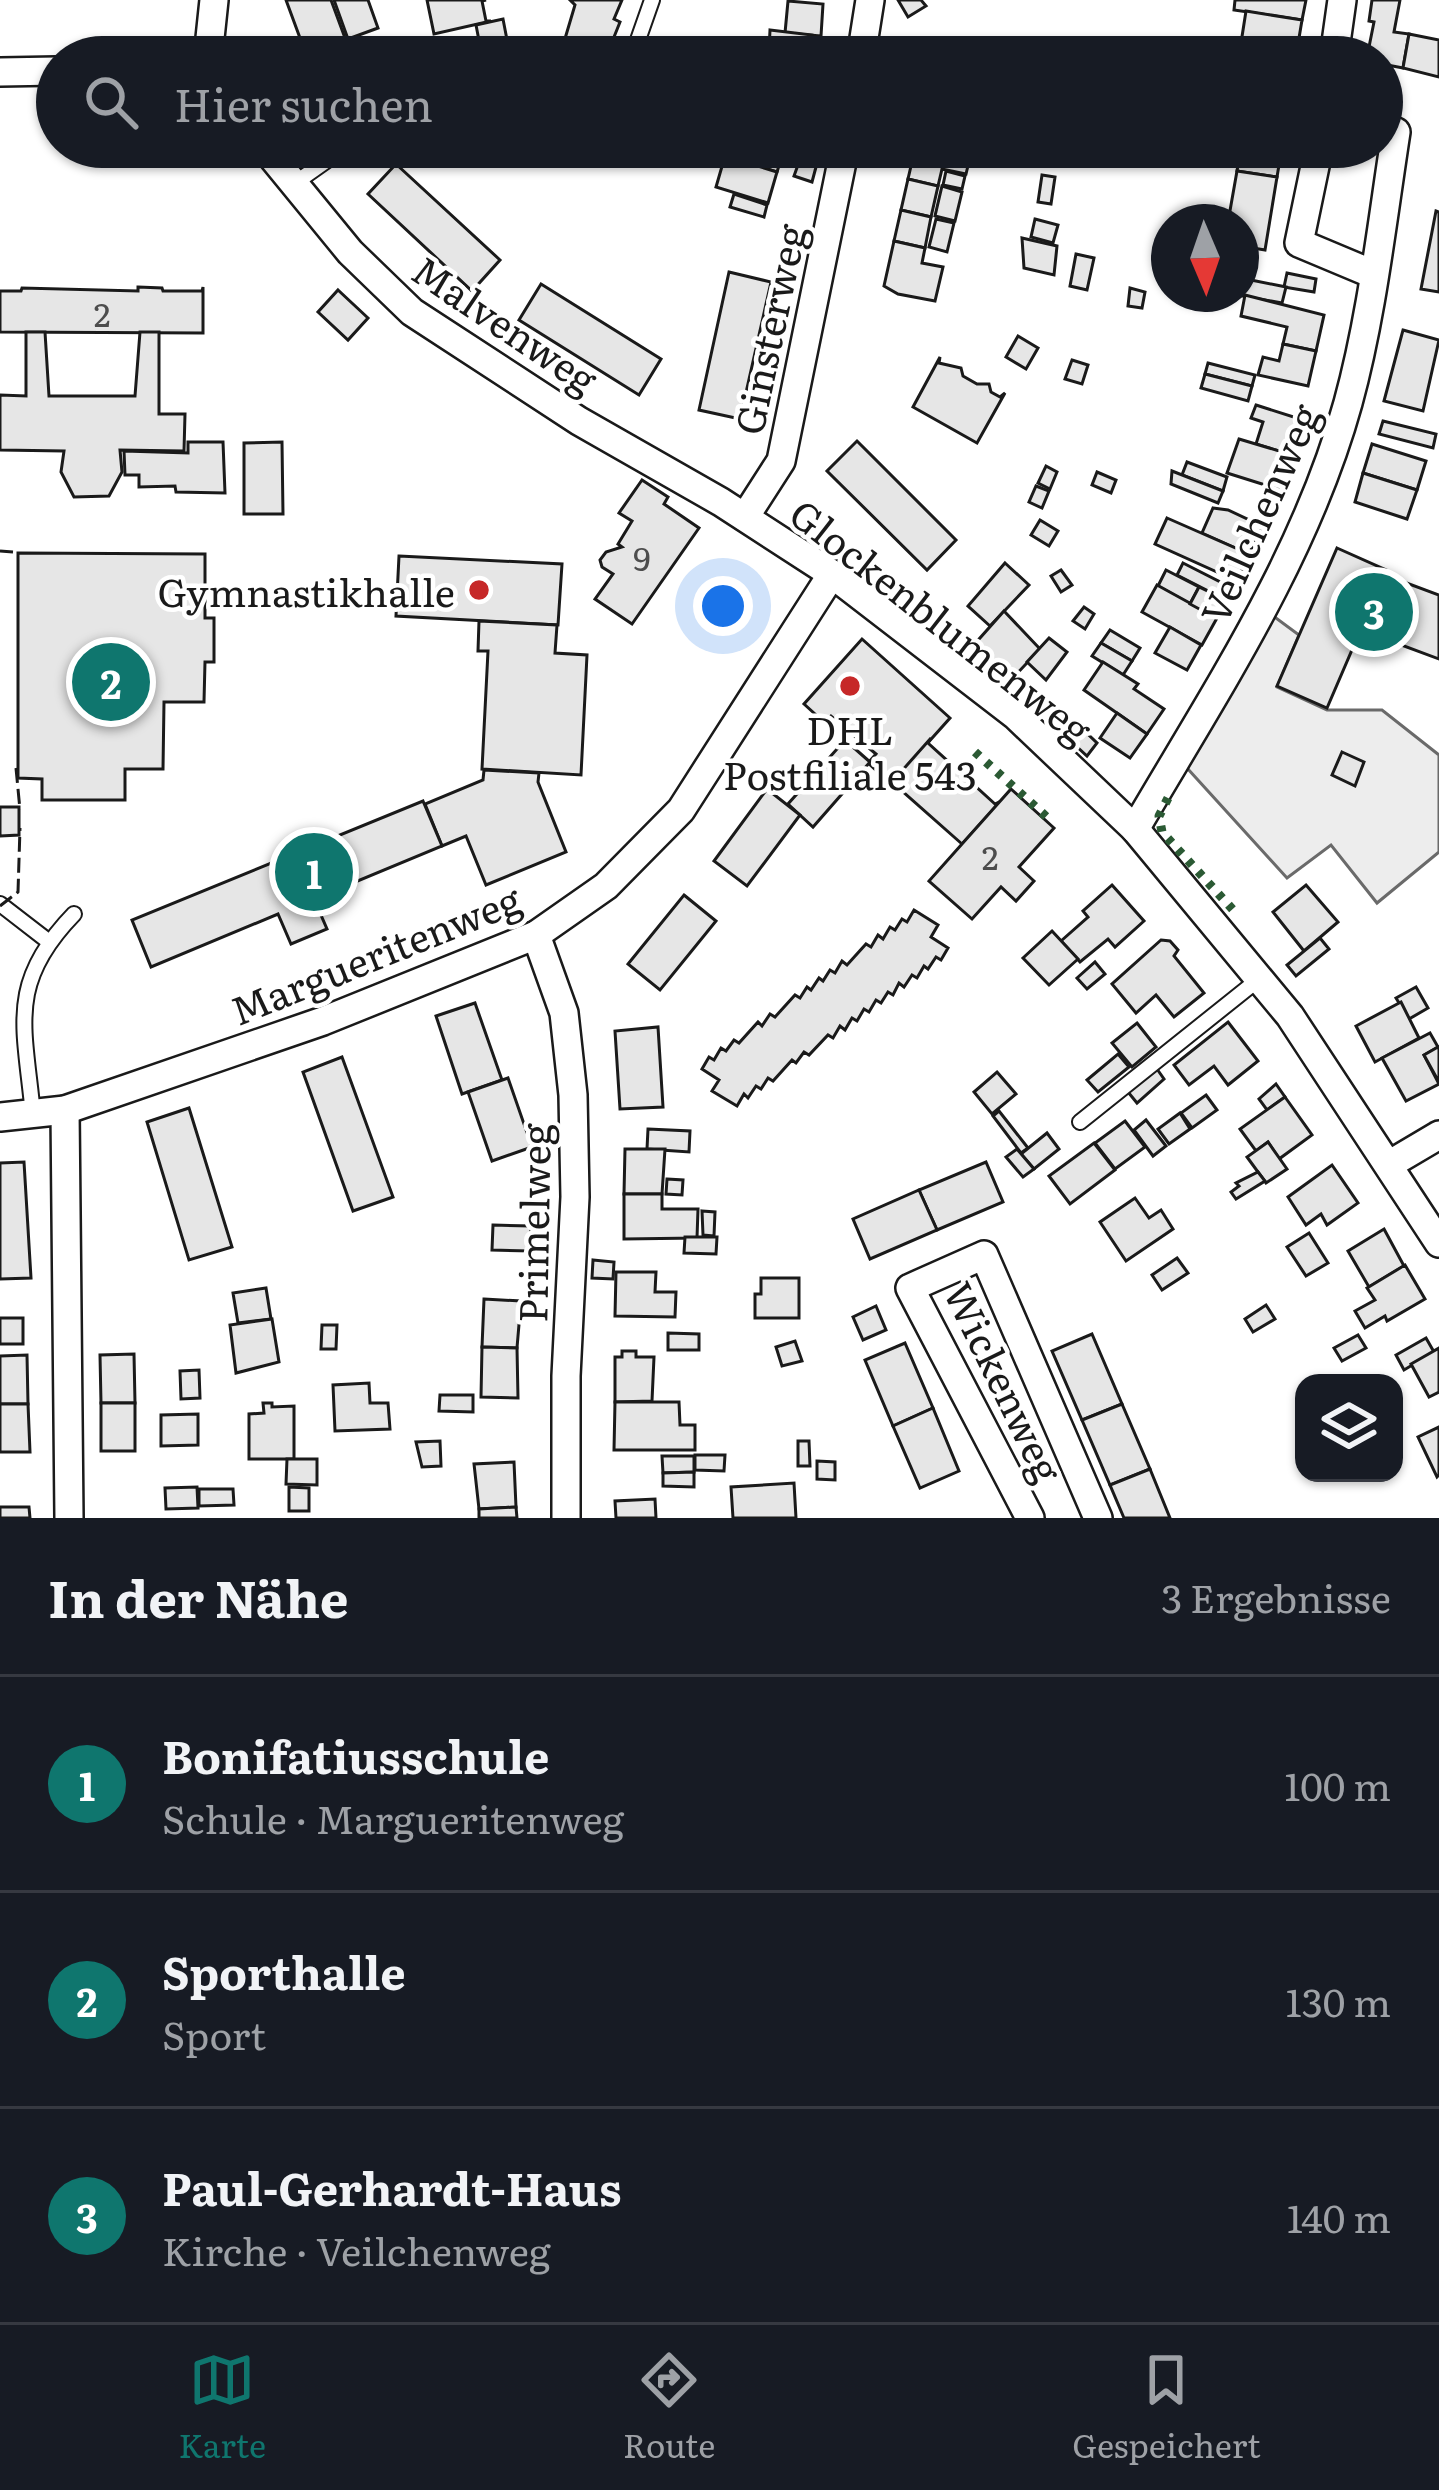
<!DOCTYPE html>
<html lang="de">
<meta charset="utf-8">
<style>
body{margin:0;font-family:Literata,serif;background:#242831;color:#f1f3f6}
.controls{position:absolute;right:36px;bottom:36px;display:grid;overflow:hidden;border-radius:24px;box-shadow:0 3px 9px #0004}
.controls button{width:108px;height:108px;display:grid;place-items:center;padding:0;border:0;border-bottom:3px solid #363941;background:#171b24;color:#f1f3f6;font:60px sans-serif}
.compass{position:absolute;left:1151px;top:204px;width:108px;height:108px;border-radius:50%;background:#171b24;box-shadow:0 3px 9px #0004;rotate:178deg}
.you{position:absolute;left:723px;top:606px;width:42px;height:42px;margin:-30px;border:9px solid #fff;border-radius:50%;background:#1a73e8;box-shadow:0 0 0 18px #1a73e833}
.badge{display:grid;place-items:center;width:78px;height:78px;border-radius:50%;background:#0f766e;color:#fff;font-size:39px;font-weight:700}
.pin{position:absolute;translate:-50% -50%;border:6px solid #fff;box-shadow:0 3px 12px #0006}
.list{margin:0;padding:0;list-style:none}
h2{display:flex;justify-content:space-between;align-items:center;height:156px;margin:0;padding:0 48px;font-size:51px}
h2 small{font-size:39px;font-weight:400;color:#9ea1a6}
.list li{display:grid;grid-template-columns:78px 1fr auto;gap:36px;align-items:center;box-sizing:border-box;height:216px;padding:0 48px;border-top:3px solid #363941}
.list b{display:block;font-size:45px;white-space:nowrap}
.list p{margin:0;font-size:39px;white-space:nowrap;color:#9ea1a6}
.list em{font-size:39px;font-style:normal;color:#9ea1a6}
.icon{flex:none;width:66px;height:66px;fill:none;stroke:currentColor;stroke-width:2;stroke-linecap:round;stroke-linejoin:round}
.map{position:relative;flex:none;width:1439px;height:1518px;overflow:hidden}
.search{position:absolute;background:#171b24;box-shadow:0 3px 9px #0004;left:36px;right:36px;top:36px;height:132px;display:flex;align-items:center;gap:30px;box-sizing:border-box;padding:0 42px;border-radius:66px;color:#9ea1a6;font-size:45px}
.sheet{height:804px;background:#171b24}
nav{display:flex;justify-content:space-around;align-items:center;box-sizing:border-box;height:168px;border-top:3px solid #363941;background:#171b24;font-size:33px;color:#9ea1a6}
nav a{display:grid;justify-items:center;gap:6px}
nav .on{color:#0f766e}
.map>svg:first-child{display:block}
.green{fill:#ededed;stroke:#6a6a6a;stroke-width:3}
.building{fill:#e6e6e6;stroke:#1a1a1a;stroke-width:3}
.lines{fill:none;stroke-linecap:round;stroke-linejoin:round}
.service-casing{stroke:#1a1a1a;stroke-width:18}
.minor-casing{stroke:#1a1a1a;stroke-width:32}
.service{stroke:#fff;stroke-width:14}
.minor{stroke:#fff;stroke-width:27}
.hedge{stroke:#2b5a34;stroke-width:9;stroke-dasharray:6 9;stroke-linecap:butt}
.fence{stroke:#1a1a1a;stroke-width:3;stroke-dasharray:15 6;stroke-linecap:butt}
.poi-dot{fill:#c62828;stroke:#fff;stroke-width:4.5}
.labels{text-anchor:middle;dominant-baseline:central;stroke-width:9;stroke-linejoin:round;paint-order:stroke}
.number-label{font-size:33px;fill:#4d4d4d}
.street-label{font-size:39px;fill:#1a1a1a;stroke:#fff}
.poi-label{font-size:39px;fill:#1a1a1a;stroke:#fff;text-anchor:end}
</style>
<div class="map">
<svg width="1439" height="1518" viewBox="0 0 1439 1518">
<rect width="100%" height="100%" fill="#fff"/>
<path class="green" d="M1265,610L1299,635L1277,687L1327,710H1382L1439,755V852L1377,903L1331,845L1287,878L1177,757Z"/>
<g class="building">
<path d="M286,0H331L352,57H307Z"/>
<path d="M334,0H368L378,28L348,39Z"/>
<path d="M427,0H486L482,1L486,21H491L434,34Z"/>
<path d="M570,0H622L614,19L620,22L606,57H559L564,44L557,41L564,42L575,5Z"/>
<path d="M898,0H921L926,6L908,17Z"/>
<path d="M1235,0H1306L1302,20L1234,10Z"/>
<path d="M1372,0H1400L1394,32L1409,34L1403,68L1382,64V57H1367L1374,22L1369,21Z"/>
<path d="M788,1L823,4L821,36L785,33Z"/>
<path d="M1246,11L1302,20L1297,50L1241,43Z"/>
<path d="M503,19L508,45L481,51L476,25Z"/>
<path d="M770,30L812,35L810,57L769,51Z"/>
<path d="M1409,34L1439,40V77L1403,68Z"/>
<path d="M728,147H785L777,172L725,156Z"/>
<path d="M900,147H961L972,149L966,174L942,169L938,186L908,179L911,166L899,155Z"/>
<path d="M1241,147H1282L1277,177L1237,171Z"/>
<path d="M725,156L777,172L768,203L716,187Z"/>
<path d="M799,162L816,167L812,182L794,176Z"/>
<path d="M396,164L500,260L472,291L368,194Z"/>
<path d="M946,171L965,176L962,189L943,185Z"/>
<path d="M1237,171L1277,177L1265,250L1241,246V222H1228Z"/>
<path d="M1042,175L1055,177L1051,204L1038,202Z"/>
<path d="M908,179L938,186L931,217L901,210Z"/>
<path d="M942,186L962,192L955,221L935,216Z"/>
<path d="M734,194L767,205L764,217L730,207Z"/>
<path d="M901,210L931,217L925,248L894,241Z"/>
<path d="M1436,211L1439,212V292L1421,289Z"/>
<path d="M936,219L954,223L947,252L929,247Z"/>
<path d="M1035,219L1058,225L1053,243L1031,237Z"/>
<path d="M1022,238L1057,246L1054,275L1024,268Z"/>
<path d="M894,241L925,248L922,263L943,267L935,301L898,294L884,286Z"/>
<path d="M1076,254L1094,258L1087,290L1070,286Z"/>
<path d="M729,272L771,282L740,419L699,410Z"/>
<path d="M1287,273L1316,279L1314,292L1284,287Z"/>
<path d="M1241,278L1286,287L1282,303L1237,295L1241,294Z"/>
<path d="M541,284L661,359L639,395L519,320Z"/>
<path d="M138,287L162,288L163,291H202L203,287V333L0,332V291H21L22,288L138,291Z"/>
<path d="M1130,288L1145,292L1142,308L1128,306Z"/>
<path d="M338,290L368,318L348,340L318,312Z"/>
<path d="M1245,295L1324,315L1316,351L1283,344L1287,327L1241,316Z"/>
<path d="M1403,330L1439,340L1423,411L1384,401Z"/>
<path d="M26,332H45L49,396H135L140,332H159V414H185L184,451L120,450L122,472L109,496L74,497L61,472L64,451L0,450V395L26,396Z"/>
<path d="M1018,336L1038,348L1026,369L1006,357Z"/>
<path d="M1283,344L1316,351L1308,386L1258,375L1263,357L1279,361Z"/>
<path d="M940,357L939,363L961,368L963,376L977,384H989L991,392L1000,397L1005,393L977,443L913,407Z"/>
<path d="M1072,360L1088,365L1082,384L1065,379Z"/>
<path d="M1208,363L1255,375L1252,386L1205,374Z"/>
<path d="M1205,374L1252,386L1248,401L1201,388Z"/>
<path d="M1256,405L1300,419L1289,454L1256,444L1263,422L1251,418Z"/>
<path d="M1383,421L1436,434L1433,448L1379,434Z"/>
<path d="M1239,439L1289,454L1278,489L1227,473Z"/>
<path d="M857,441L956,540L927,570L827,471Z"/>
<path d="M188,442H223L225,493L176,492L175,486L139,487V475H125L124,451L188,453Z"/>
<path d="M282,442L283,514H244V443Z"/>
<path d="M1372,444L1426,461L1417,490L1363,473Z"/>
<path d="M1187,462L1227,477L1223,491L1182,475Z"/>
<path d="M1046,466L1057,472L1050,489L1038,483Z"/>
<path d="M1172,471L1223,491L1218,503L1171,484Z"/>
<path d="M1097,472L1116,480L1111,493L1092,485Z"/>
<path d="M1363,473L1417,490L1407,519L1355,502Z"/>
<path d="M642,480L668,497L664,504L699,528L632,624L595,599L613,574L602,567L600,560L606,552L622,547L618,544L632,521L619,513Z"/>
<path d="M1036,486L1049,491L1042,508L1029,502Z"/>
<path d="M1213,508L1228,510L1262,526L1249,554L1202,533Z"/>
<path d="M1167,518L1249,554L1237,581L1155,544Z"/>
<path d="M1040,520L1058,531L1049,546L1031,535Z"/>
<path d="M1337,548L1386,570L1385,575L1439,595V659L1388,640L1386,645L1373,640L1375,635L1361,629L1327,708L1277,686Z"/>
<path d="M18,553L205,554V618H214V662H205L204,702H164L163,769H125V800H42V779L18,778Z"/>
<path d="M399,556L562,564L558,625L396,616Z"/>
<path d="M1005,563L1029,585L990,626L968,606Z"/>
<path d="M1183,563L1232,588L1226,600L1177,575Z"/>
<path d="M1061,570L1072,585L1061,592L1051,576Z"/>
<path d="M1166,570L1199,587L1190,604L1158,586Z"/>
<path d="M1157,585L1217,618L1202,645L1142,612Z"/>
<path d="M1199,587L1226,600L1216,618L1190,604Z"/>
<path d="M1084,607L1094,614L1085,629L1073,621Z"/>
<path d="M1004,611L1040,649L1010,681L972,647Z"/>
<path d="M479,621L557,625L555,653L587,655L581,775L482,769L488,651H478Z"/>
<path d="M1170,627L1201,645L1187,670L1155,653Z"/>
<path d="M1110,630L1140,648L1132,661L1101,643Z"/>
<path d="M1049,638L1067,652L1046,680L1027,662Z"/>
<path d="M862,639L950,718L891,784L868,763L876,754L831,716L825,723L804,704Z"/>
<path d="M1101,643L1132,661L1123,675L1092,656Z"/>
<path d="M1103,662L1138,684L1134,689L1164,709L1147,734L1084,690Z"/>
<path d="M1117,713L1147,734L1130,758L1100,738Z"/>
<path d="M1073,720L1097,743L1087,756L1061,732Z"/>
<path d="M931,738L928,743L995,804L1001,801L962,844L892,782Z"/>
<path d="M845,740L870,762L813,827L788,804Z"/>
<path d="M1342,752L1364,762L1355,786L1332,775Z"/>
<path d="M484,770L539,773L538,782L566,852L486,885L466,836L442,846L425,804L483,780Z"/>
<path d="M767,789L800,815L747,886L714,861Z"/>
<path d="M1011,789L1054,828L1019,867L1034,881L1016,901L1001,887L972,919L929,881Z"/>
<path d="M423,801L442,846L314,899L327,929L291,944L278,914L151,967L132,920Z"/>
<path d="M0,807H19V835L0,836Z"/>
<path d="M1112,885L1144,921L1115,947L1108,939L1080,962L1061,941L1088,917L1083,911Z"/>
<path d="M1306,885L1338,922L1304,951L1273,912Z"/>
<path d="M684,895L716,921L660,990L628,964Z"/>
<path d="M914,910L938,925L931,937L948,948L941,960L936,957L928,969L924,966L917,978L912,975L904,987L899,983L893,995L888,992L881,1003L876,1000L869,1012L864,1009L857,1021L852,1018L845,1030L840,1026L833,1038L828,1035L809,1055L804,1052L796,1063L792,1060L773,1081L768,1078L761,1089L756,1086L748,1098L744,1094L737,1106L712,1091L719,1080L702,1069L709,1057L714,1060L721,1048L726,1051L734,1040L739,1043L758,1022L762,1026L770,1014L775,1017L795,995L800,998L807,987L811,990L819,978L823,981L830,970L835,973L842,961L847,965L866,944L871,947L878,935L883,939L890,927L895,930L902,919L907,922Z"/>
<path d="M1052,931L1078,959L1049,985L1023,958Z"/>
<path d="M1320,938L1329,949L1296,976L1287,965Z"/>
<path d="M1161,940L1170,941L1178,950L1174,956L1204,993L1174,1017L1156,995L1136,1013L1112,984Z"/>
<path d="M1095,962L1105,974L1087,989L1077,978Z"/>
<path d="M1416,987L1428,1008L1409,1019L1396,998Z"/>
<path d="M1401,1002L1419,1038L1375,1062L1356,1026Z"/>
<path d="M475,1003L502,1080L462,1094L436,1016Z"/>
<path d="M1228,1022L1258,1061L1228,1085L1214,1066L1189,1085L1174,1065Z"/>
<path d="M1137,1023L1156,1047L1132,1067L1112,1043Z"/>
<path d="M658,1027L663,1107L620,1109L615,1031Z"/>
<path d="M1430,1033L1438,1047L1424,1055L1439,1084L1406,1101L1382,1058Z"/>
<path d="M1438,1047L1439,1049V1082L1424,1055Z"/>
<path d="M1118,1054L1129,1067L1098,1092L1087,1080Z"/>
<path d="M342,1057L393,1197L353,1211L303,1072Z"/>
<path d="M1157,1069L1164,1079L1137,1103L1128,1092Z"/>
<path d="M997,1072L1016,1094L992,1114L974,1092Z"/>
<path d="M508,1078L532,1147L492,1161L468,1092Z"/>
<path d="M1276,1084L1285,1097L1267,1110L1259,1099Z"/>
<path d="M1206,1095L1217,1110L1192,1128L1181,1113Z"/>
<path d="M1285,1097L1312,1135L1279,1159L1268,1142L1256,1151L1240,1129Z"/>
<path d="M189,1108L232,1247L189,1260L147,1122Z"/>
<path d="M999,1111L1028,1148L1021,1153L993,1116Z"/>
<path d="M1180,1113L1190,1129L1169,1144L1158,1129Z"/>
<path d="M1146,1120L1166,1146L1153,1156L1134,1130Z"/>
<path d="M1125,1121L1145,1147L1115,1169L1095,1143Z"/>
<path d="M648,1129L690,1131L689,1152L647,1149Z"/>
<path d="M1047,1133L1059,1149L1034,1169L1021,1154Z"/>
<path d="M1268,1142L1287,1169L1266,1183L1247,1157Z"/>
<path d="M1094,1143L1115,1170L1070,1204L1049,1176Z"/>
<path d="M625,1149H665L662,1194H624Z"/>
<path d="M1017,1149L1034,1169L1023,1177L1006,1157Z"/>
<path d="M24,1162L31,1278L0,1279V1163Z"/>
<path d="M986,1162L1003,1202L937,1230L919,1190Z"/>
<path d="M1332,1165L1358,1203L1327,1225L1321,1214L1306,1225L1288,1197Z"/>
<path d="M1258,1172L1265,1181L1236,1199L1231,1192L1239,1186L1236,1183Z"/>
<path d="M667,1179L683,1180L682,1195L666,1194Z"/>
<path d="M919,1190L937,1230L870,1259L853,1219Z"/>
<path d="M624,1194H662V1209H698L697,1238L624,1239Z"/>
<path d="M1135,1198L1149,1218L1161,1210L1173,1229L1126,1261L1100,1222Z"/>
<path d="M702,1211L715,1212L714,1236L703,1235Z"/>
<path d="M493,1225L531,1226L530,1251L492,1250Z"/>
<path d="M1384,1229L1404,1266L1369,1287L1348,1251Z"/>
<path d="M1309,1233L1328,1263L1306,1276L1287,1247Z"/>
<path d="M685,1237H717L716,1254L684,1253Z"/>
<path d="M1177,1258L1188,1273L1162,1290L1152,1275Z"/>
<path d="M593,1260L614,1262L613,1279L592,1278Z"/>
<path d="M1405,1265L1425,1299L1387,1321L1385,1316L1365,1328L1355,1311L1375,1300L1367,1288Z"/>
<path d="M616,1272H656L655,1292H676L675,1317L615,1316Z"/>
<path d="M761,1278H799V1318H755V1294H761Z"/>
<path d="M266,1288L271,1319L238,1323L233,1293Z"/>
<path d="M484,1299L521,1301L517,1348L482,1347Z"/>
<path d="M1266,1305L1275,1319L1253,1332L1245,1319Z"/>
<path d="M876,1306L886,1330L863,1340L853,1317Z"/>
<rect x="0" y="1318" width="23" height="26"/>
<path d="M272,1319L279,1362L236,1373L230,1325Z"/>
<path d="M322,1325H337L336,1349H321Z"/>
<path d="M668,1333L699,1334V1350H668Z"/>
<path d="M1092,1334L1122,1404L1082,1420L1052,1351Z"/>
<path d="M1358,1335L1366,1348L1342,1361L1334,1348Z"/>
<path d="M1426,1338L1434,1352L1404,1370L1396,1355Z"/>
<path d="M795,1341L802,1361L782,1366L776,1347Z"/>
<path d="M905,1343L933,1408L893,1426L865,1360Z"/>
<path d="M482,1347L517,1348L518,1398L481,1397Z"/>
<path d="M1439,1348V1392L1429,1397L1411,1364Z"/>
<path d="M622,1351H636V1357H654L652,1401L615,1402V1357H622Z"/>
<path d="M134,1354L135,1403H101L100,1355Z"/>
<path d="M27,1355L28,1404H0V1356Z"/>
<path d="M199,1370L200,1398L181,1399L180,1371Z"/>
<path d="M369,1383L370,1403H388L390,1429L335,1431L333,1385Z"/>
<path d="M440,1395H473V1412L439,1411Z"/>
<path d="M615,1402H679L680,1425H695V1450H614Z"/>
<rect x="101" y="1403" width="34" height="48"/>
<path d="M263,1403H272V1407L294,1406V1459H249V1414L264,1413Z"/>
<path d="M0,1404H28L30,1452H0Z"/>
<path d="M1122,1404L1150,1469L1110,1485L1082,1420Z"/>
<path d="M933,1408L959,1471L920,1488L893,1426Z"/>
<path d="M198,1414V1445L161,1446V1415Z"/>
<path d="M1439,1427V1475L1437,1477L1418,1437Z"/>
<path d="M440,1441L441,1466L422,1467L416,1442Z"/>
<path d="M798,1441H809L810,1466H798Z"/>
<path d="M695,1455H725L724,1471L695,1470Z"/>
<path d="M662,1456H694V1472L663,1473Z"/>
<path d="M287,1459H317V1485L286,1484Z"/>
<path d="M817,1461L835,1462V1480L817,1479Z"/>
<path d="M514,1462L516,1507L479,1509L474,1464Z"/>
<path d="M1150,1469L1170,1518H1124L1110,1485Z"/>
<path d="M694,1472V1487L663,1486V1473Z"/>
<path d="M794,1483L796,1518H733L731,1487Z"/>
<path d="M197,1487L198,1508L166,1509L165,1488Z"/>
<path d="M289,1487L309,1488V1511H289Z"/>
<path d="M199,1489H233L234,1505L199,1506Z"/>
<path d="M655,1499L656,1518H616L615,1501Z"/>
<path d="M0,1507H29L30,1518H0Z"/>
<path d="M516,1507L517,1518H479V1509Z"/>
</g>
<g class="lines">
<g class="service-casing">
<g id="service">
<path d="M632,57L652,0"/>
<path d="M295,183L346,147"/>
<path d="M0,904L48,941"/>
<path d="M33,1115C25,1027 6,984 74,914"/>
<path d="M1080,1122L1259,979"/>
</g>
</g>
<g class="minor-casing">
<g id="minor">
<path d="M208,57L214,0"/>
<path d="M861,57L870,0"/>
<path d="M1334,57L1342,0"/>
<path d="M0,72L57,71"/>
<path d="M264,147L350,252L412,312L579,421L721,502L832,574L1015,715L1135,829L1290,1016L1439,1243"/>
<path d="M1319,147L1299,243L1373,274"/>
<path d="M745,517L781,461L845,147"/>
<path d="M1135,829C1215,692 1305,558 1348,403C1372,316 1382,222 1396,132L1382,126"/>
<path d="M536,935L564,1013L573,1095L575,1197L566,1376V1518"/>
<path d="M65,1110L69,1518"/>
<path d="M0,1117L65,1110L323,1021L536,935L606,886L681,810L832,574"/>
<path d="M1390,1164L1439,1135"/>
<path d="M1030,1518L910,1288L984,1255L1098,1518"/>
</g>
</g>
<use href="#service" class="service"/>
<use href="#minor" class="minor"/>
<g class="hedge">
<path d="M975,752L1050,820"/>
<path d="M1168,798L1159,816L1162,832L1235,912"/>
</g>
<g class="fence">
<path d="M0,551L13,552"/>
<path d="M16,768L20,810"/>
<path d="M0,906L18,892L20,828"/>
</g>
</g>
<g class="poi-dot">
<circle cx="479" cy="590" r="12"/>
<circle cx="850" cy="686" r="12"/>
</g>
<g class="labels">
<g class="number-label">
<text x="102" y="312">2</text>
<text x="642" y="556">9</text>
<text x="990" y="855">2</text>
</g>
<g class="street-label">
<text transform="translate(506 323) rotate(34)">Malvenweg</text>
<text transform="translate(768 329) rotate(-78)">Ginsterweg</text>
<text transform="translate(1258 513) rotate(-66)">Veilchenweg</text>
<text transform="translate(942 620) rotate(38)">Glockenblumenweg</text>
<text transform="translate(375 953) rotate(-22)">Margueritenweg</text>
<text transform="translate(532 1223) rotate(-89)">Primelweg</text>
<text transform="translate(1005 1381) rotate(64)">Wickenweg</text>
</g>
<g class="poi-label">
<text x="455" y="590">Gymnastikhalle</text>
<text x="850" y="728" text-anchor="middle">DHL<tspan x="850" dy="45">Postfiliale 543</tspan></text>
</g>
</g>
</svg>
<div class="controls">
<button><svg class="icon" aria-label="layers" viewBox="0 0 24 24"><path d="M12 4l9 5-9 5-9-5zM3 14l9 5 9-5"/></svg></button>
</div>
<svg class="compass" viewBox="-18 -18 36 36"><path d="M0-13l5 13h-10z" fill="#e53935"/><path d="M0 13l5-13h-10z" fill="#9ea1a6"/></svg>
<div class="you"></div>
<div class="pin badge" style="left:314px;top:872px">1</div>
<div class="pin badge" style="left:111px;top:682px">2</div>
<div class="pin badge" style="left:1374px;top:612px">3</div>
<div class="search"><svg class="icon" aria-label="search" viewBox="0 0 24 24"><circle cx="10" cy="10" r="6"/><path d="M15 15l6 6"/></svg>Hier suchen</div>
</div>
<section class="sheet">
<h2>In der Nähe<small>3 Ergebnisse</small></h2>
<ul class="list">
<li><span class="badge">1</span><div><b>Bonifatiusschule</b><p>Schule · Margueritenweg</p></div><em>100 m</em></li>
<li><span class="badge">2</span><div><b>Sporthalle</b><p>Sport</p></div><em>130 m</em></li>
<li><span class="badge">3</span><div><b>Paul-Gerhardt-Haus</b><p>Kirche · Veilchenweg</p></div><em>140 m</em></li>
</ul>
</section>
<nav>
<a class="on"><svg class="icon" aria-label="map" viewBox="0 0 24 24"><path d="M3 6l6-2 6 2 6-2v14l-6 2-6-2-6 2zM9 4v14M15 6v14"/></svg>Karte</a>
<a><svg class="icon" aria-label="directions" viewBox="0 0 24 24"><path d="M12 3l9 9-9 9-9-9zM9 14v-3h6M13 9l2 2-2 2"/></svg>Route</a>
<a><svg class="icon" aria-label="saved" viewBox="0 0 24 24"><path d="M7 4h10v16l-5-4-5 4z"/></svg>Gespeichert</a>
</nav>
